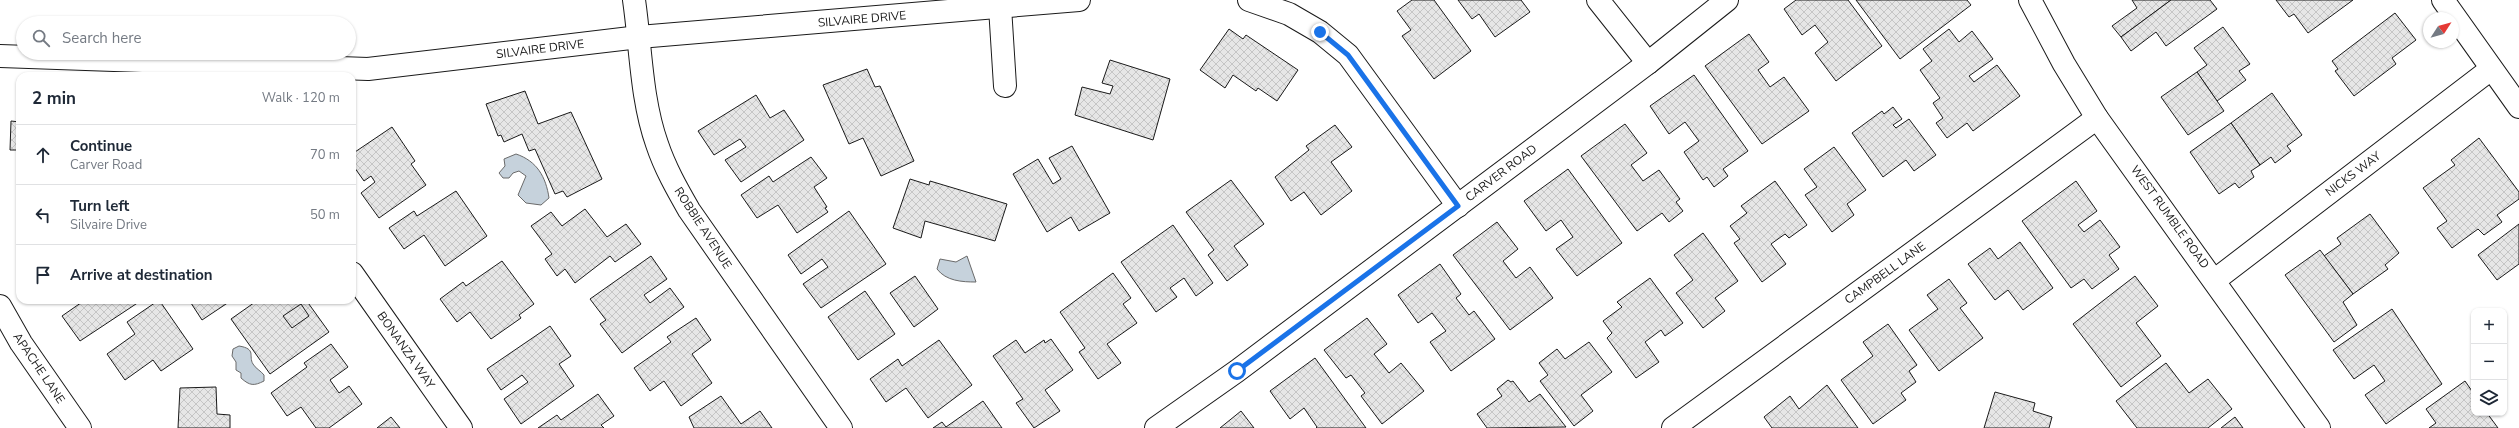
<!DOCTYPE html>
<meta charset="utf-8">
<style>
body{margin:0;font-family:"Nunito Sans",sans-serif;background:#f2f2f3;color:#1f2937}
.controls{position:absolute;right:12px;bottom:12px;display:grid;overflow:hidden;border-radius:8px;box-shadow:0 1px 3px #0004}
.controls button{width:36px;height:36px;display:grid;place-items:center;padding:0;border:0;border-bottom:1px solid #e0e1e3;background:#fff;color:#1f2937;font:20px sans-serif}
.compass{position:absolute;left:2423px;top:12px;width:36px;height:36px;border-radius:50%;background:#fff;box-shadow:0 1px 3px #0004;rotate:54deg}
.stop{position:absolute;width:12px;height:12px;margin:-9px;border:3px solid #1a73e8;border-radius:50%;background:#fff}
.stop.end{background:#1a73e8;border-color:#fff;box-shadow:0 1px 4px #0008}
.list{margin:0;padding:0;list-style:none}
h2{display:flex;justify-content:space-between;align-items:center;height:52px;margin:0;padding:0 16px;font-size:17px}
h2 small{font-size:13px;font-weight:400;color:#747a83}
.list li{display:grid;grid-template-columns:26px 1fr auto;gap:12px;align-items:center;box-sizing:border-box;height:60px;padding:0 16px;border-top:1px solid #e0e1e3}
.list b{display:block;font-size:15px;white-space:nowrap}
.list p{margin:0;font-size:13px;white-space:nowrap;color:#747a83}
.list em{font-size:13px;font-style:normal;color:#747a83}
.icon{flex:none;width:22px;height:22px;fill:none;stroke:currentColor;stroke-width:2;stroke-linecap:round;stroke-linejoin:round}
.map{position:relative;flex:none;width:2519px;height:428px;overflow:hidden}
.search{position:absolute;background:#fff;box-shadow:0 1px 3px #0004;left:16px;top:16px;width:340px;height:44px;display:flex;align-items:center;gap:10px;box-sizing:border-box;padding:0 14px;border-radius:22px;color:#747a83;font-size:15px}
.panel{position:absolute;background:#fff;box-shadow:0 1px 3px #0004;left:16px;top:72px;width:340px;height:232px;border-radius:12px}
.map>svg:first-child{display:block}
.water{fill:#c6d2dc;stroke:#6a6a6a}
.building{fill:url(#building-cross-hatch);stroke:#1a1a1a}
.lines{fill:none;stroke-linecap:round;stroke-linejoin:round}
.minor-casing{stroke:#1a1a1a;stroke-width:24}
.minor{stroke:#fff;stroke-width:22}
.route{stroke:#1a73e8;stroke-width:5}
.labels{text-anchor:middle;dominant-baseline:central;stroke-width:3;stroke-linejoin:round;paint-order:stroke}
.street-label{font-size:12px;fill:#1a1a1a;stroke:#fff}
</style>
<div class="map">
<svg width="2519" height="428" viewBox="0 0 2519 428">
<defs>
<pattern id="building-cross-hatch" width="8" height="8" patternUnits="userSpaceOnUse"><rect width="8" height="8" fill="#e6e6e6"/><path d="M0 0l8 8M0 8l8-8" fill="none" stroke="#c5c5c5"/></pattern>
</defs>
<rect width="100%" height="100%" fill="#fff"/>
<g class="water">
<path d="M516,154C537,161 546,177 549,198L541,205L526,203L518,195L526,176L519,171L513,173L509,178H503L499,173L505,166L504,159Z"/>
<path d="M967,256L976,282C962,282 946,281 937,269L940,259L956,262Z"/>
<path d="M239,346C257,349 248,356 253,364C255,368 261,371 264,375V381C254,386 250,386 241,378V373L236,370V362L232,356L233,349Z"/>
</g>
<g class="building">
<path d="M1412,0H1434L1471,51L1434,79L1402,36L1411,30L1397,11Z"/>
<path d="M1458,0H1521L1530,12L1495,37L1479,14L1472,19Z"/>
<path d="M1796,0H1848L1882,46L1836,81L1815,53L1828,42L1815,25L1802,35L1784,9Z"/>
<path d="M1856,0H1967L1971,5L1900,59Z"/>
<path d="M2132,0H2171L2121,37L2112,26L2137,8Z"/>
<path d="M2171,0H2210L2217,9L2166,46L2156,32L2131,51L2121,37Z"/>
<path d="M2276,0H2353L2308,33L2294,14L2289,17Z"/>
<path d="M2395,13L2416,40L2392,58L2396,64L2354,96L2335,71L2338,69L2332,61Z"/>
<path d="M2223,27L2250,64L2239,71L2246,80L2217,101L2197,72L2207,65L2194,48Z"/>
<path d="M1229,29L1243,39L1246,35L1298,70L1277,101L1258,88L1256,91L1233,75L1225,88L1200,70Z"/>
<path d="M1949,29L1959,42L1972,31L1993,59L1969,76L1974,82L1997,65L2020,96L1973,131L1967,123L1947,138L1936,123L1943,118L1933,103L1940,98L1920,70L1932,61L1923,49Z"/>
<path d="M1749,34L1769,62L1758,70L1770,87L1784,77L1809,111L1762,144L1705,66Z"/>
<path d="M1110,60L1170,79L1153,140L1075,115L1082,87L1110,94L1113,86L1102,83Z"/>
<path d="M867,69L875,87L880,86L914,161L881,176L863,138L849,144L823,85Z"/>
<path d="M2197,72L2224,111L2188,135L2161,97Z"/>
<path d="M1694,75L1748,151L1723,169L1728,176L1714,187L1707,177L1703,180L1684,152L1699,141L1685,122L1669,134L1650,106Z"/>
<path d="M525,91L538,124L571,112L602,179L567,197L563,191L555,194L535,149L529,151L522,134L504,142L501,135L498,136L486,104Z"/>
<path d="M2272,93L2302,135L2287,146L2291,151L2275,163L2271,157L2260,165L2231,123Z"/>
<path d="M756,95L770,118L784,110L804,140L741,182L725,160L746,147L740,139L714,155L698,131Z"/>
<path d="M1893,107L1902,119L1893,125L1896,128L1909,119L1936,155L1914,171L1906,160L1883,177L1852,133L1882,111L1884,114Z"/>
<path d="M11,121L20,122V150H10Z"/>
<path d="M2231,123L2260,165L2251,171L2254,177L2239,188L2235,183L2219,194L2190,152Z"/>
<path d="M1625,124L1647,153L1631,165L1643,181L1659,170L1680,199L1676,202L1683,211L1669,222L1662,213L1637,231L1581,156Z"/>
<path d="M1335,125L1352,147L1331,162L1352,191L1321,215L1304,192L1291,201L1275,177L1309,150L1306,146Z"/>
<path d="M392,127L415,161L411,164L426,185L379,218L361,193L375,182L371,176L364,181L352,164V154Z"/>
<path d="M2479,138L2519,192V199L2497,215L2502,222L2484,235L2478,229L2452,248L2437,228L2447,221L2423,188L2455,165L2451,160Z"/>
<path d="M1072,146L1110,213L1079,231L1071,217L1047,232L1013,174L1038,159L1053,184L1061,179L1049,158Z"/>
<path d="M1834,147L1866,190L1847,204L1854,215L1832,232L1805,195L1817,187L1804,169Z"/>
<path d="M811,157L827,178L814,187L827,207L825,208L828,212L797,233L778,205L757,218L741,195L769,176L773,182Z"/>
<path d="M1568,169L1622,243L1577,276L1556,249L1573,237L1561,220L1546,231L1524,201Z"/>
<path d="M910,179L929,185L930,181L1007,204L995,241L925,221L921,238L893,228Z"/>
<path d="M1231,180L1264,224L1234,246L1248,265L1227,281L1208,255L1214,250L1186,212Z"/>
<path d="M1775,181L1807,225L1789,238L1785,234L1771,244L1786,264L1762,282L1734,243L1740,239L1730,226L1747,213L1741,206Z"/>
<path d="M2076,181L2097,211L2078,225L2084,232L2100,220L2120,247L2109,255L2119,269L2092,289L2084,279L2071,288L2022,221Z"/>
<path d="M456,191L487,236L445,266L424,235L404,249L389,228L414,211L417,216Z"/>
<path d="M585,209L607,237L626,224L641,244L615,262L610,256L575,283L565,269L557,276L545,259L552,254L531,226L551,212L562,226Z"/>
<path d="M849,211L886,264L821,308L803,284L828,267L822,259L801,274L788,255Z"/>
<path d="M2370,214L2399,253L2385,265L2388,269L2353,294L2324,256L2341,244L2337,238Z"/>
<path d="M1497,222L1518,249L1503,261L1516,278L1530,267L1553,298L1510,330L1453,255Z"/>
<path d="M2519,224V264L2497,280L2478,255Z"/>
<path d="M1173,225L1213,283L1196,296L1184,278L1170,288L1177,297L1156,312L1121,262Z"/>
<path d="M1703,233L1738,281L1715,298L1725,311L1703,328L1676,293L1693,280L1674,255Z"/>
<path d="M2020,242L2053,288L2023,310L2008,290L1995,300L1968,264L1990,248L1998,259Z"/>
<path d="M2320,250L2353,294L2343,302L2357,325L2334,342L2285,275Z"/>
<path d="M651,256L667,279L644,295L650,303L670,288L684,307L622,353L600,324L606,320L590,299Z"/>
<path d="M502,261L534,304L519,315L521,318L491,339L470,312L457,322L440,299L463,282L466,286Z"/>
<path d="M1440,264L1461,294L1456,298L1469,315L1474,311L1495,339L1451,371L1430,342L1446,331L1432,313L1418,323L1398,295Z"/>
<path d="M1113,273L1131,298L1123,304L1137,323L1107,344L1121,363L1098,379L1079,352L1085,348L1060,312Z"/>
<path d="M915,276L938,309L914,327L890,293Z"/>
<path d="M2135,276L2158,306L2136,323L2161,356L2121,387L2073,324Z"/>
<path d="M1650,278L1683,323L1665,336L1661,330L1645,342L1659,362L1636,378L1607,338L1612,333L1603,321L1622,307L1617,302Z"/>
<path d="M1949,279L1967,303L1960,308L1983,338L1939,371L1909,330L1938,309L1927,295Z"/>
<path d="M865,291L895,334L858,360L828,317Z"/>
<path d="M142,300L80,341L62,316L85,300Z"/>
<path d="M159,300L193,349L161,371L153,360L125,380L107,354L135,334L127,322Z"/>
<path d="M189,300H232L202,320Z"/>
<path d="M258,300H306L329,332L270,374L231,319Z"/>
<path d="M301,304L309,316L292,328L283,316Z"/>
<path d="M2392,309L2442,384L2386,424L2365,395L2385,381L2374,365L2354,379L2333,350Z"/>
<path d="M696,318L711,340L692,354L712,383L681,406L664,381L650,391L634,368L671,342L667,337Z"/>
<path d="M1367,318L1387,344L1374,354L1389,373L1401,363L1424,391L1382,424L1361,396L1365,393L1351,375L1346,378L1324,350Z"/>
<path d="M1888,324L1917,365L1909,371L1916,382L1901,393L1906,400L1873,424L1841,380L1873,356L1863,342Z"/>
<path d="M550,326L571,356L559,364L574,386L521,424L504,399L528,382L522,375L501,390L487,369Z"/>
<path d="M1051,339L1073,370L1045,390L1060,411L1034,428L1016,403L1023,399L993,356L1016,340L1025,353L1044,340L1045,343Z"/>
<path d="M939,340L972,385L928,418L906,388L886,402L870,379L898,359L902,366Z"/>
<path d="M1589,342L1612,372L1581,395L1593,411L1574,426L1540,381L1548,375L1539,363L1557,349L1565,359Z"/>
<path d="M331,344L348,367L330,380L339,393L349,386L362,404L329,428H316L301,407L287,416L271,393L307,367L304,363Z"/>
<path d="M1315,358L1366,428H1316L1317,427L1304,408L1290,419L1270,391Z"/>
<path d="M2166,363L2189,393L2208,379L2232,409L2208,428H2137L2116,401Z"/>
<path d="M1508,380L1511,382L1513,381L1529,402L1540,394L1566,427L1487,428L1477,414L1502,396L1497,389Z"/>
<path d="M2465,381L2474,394V413H2487L2498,428H2429L2436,423L2426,409Z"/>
<path d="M1827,385L1858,428H1772L1764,417L1790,396L1799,409Z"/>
<path d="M216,387L217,414L230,415V428H178L180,388Z"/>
<path d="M1995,392L2035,403L2033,411L2052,417L2049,428H1984Z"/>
<path d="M598,394L614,416L601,425L604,428H538L557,415L561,420Z"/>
<path d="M721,396L741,424L760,411L772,428H694L689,417Z"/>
<path d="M983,401L1002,428H933L942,422L946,427Z"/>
<path d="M1241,411L1254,428H1220Z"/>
<path d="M391,417L400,428H377Z"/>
<path d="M2235,417L2243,428H2221Z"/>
</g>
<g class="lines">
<g class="minor-casing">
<g id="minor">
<path d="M634,0C641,48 641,99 657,144C665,168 677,189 689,210L841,428"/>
<path d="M1249,0L1289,14L1320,32L1348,55L1458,206"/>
<path d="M1598,0L1648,63"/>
<path d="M2030,0L2064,64L2097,118L2319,428"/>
<path d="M2443,0L2519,107"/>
<path d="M1000,7L1005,86"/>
<path d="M0,56L368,69L639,37L1079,0"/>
<path d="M352,273L461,428"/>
<path d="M2215,280L2491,69"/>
<path d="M0,306L21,343L80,428"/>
<path d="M1156,428L1237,371L1648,63L1727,0"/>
<path d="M1673,428L2097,118"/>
</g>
</g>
<use href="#minor" class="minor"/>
</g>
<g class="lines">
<path class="route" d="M1237,371L1458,206L1348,55L1320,32"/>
</g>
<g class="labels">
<g class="street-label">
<text transform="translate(862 19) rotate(-5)">SILVAIRE DRIVE</text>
<text transform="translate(540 49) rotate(-7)">SILVAIRE DRIVE</text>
<text transform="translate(1501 173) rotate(-37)">CARVER ROAD</text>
<text transform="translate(2353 174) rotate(-37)">NICKS WAY</text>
<text transform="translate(2170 217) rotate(54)">WEST RUMBLE ROAD</text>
<text transform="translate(703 228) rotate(57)">ROBBIE AVENUE</text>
<text transform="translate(1885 273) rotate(-36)">CAMPBELL LANE</text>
<text transform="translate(406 350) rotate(55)">BONANZA WAY</text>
<text transform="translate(39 368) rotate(56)">APACHE LANE</text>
</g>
</g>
</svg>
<div class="controls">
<button>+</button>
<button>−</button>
<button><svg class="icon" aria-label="layers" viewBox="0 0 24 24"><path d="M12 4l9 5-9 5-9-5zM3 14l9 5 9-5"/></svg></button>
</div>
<svg class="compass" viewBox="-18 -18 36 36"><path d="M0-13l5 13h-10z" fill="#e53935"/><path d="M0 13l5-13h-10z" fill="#747a83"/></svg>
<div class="stop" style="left:1237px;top:371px"></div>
<div class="stop end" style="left:1320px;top:32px"></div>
<div class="search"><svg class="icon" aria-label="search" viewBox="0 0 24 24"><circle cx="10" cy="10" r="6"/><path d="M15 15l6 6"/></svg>Search here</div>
<section class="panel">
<h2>2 min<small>Walk · 120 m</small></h2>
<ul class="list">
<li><svg class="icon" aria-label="ahead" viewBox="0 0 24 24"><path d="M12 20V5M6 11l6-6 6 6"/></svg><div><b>Continue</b><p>Carver Road</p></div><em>70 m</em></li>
<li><svg class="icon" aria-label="left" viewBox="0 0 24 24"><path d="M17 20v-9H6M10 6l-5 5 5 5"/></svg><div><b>Turn left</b><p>Silvaire Drive</p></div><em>50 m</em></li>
<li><svg class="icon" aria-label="arrive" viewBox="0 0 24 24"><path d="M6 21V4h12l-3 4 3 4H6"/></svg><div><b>Arrive at destination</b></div></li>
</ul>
</section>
</div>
